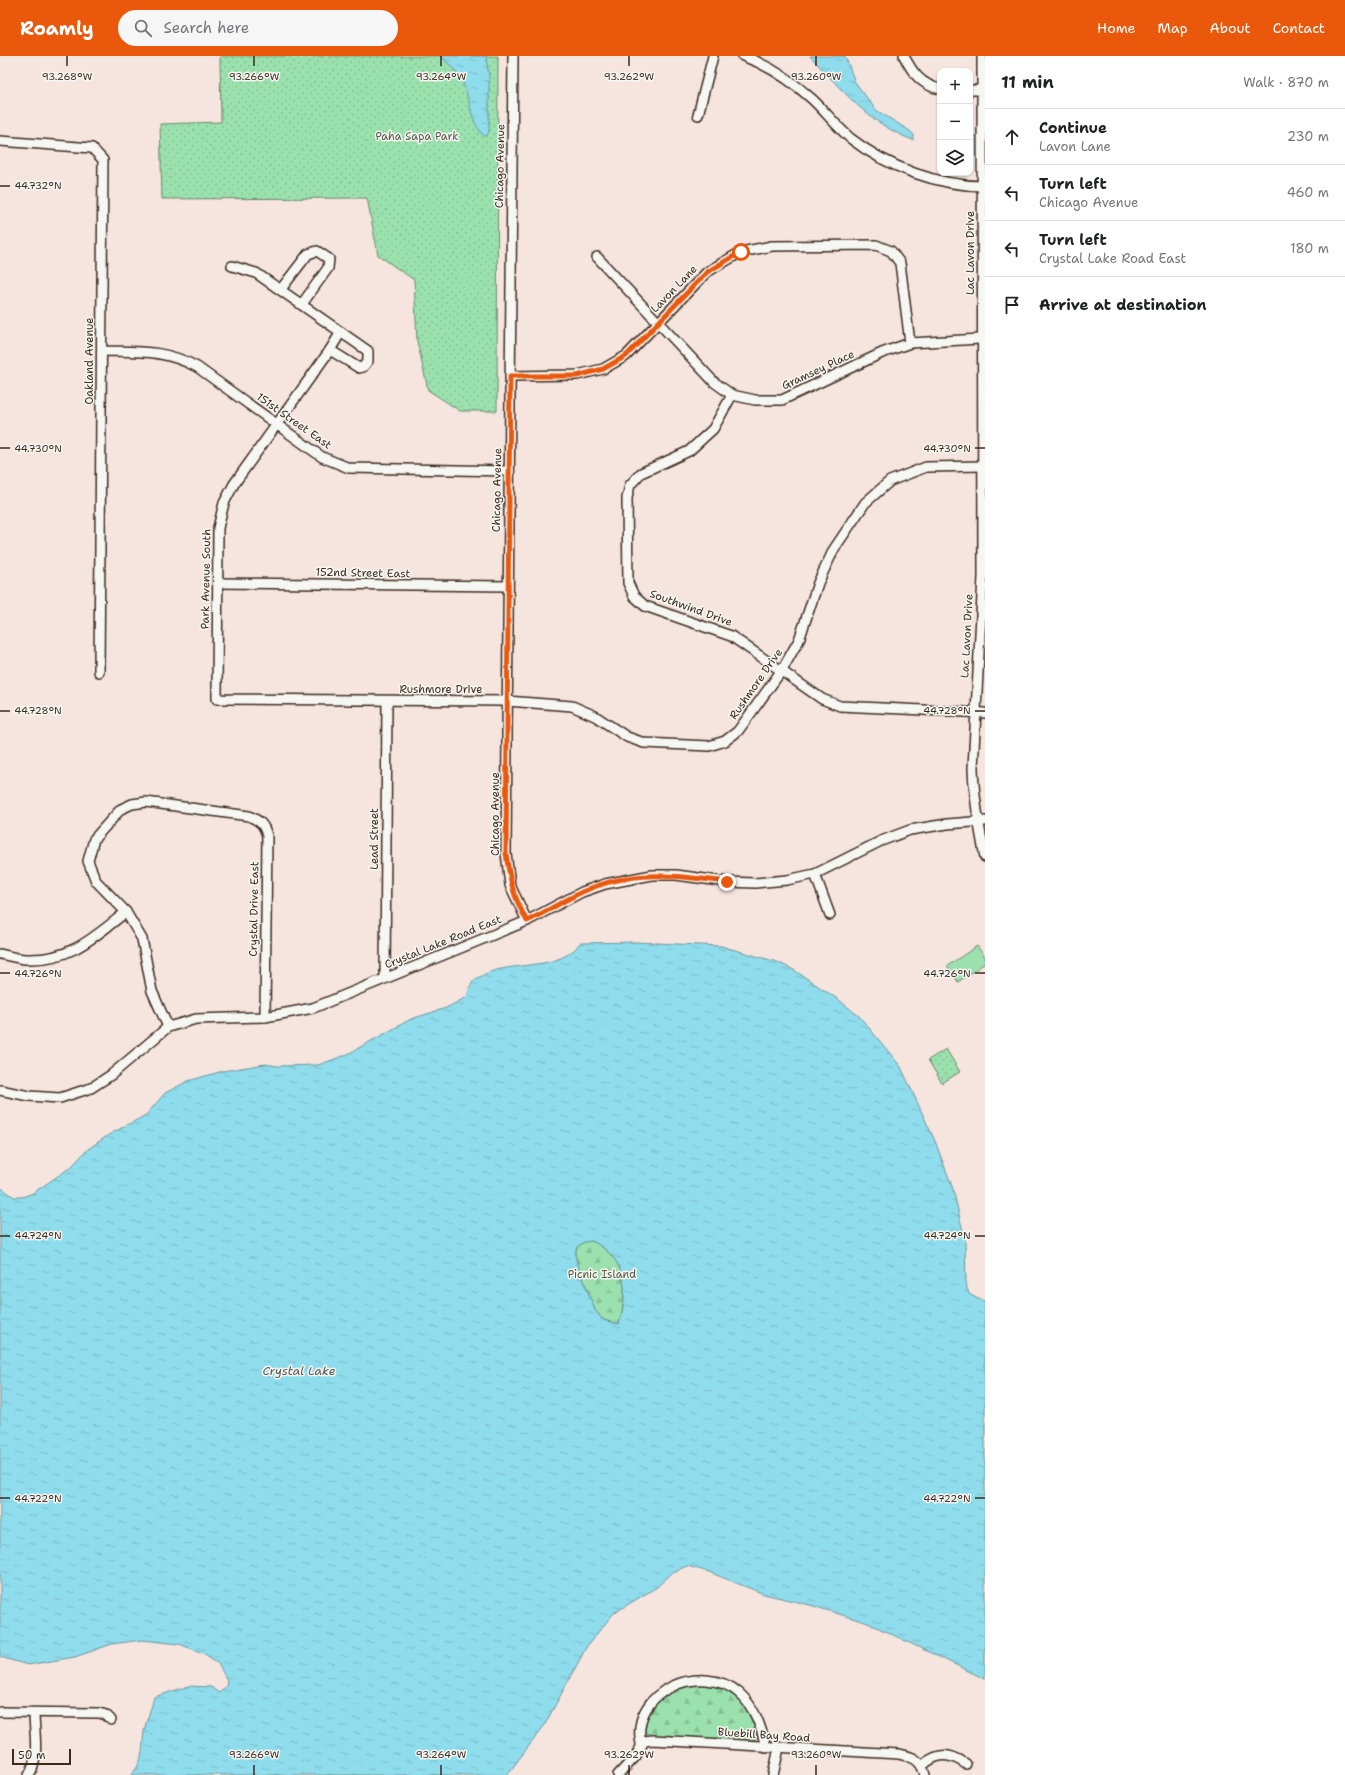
<!DOCTYPE html>
<meta charset="utf-8">
<style>
body{margin:0;font-family:"Shantell Sans",sans-serif;background:#f6f6f6;color:#202124}
.controls{position:absolute;right:12px;top:12px;display:grid;overflow:hidden;border-radius:8px;box-shadow:0 1px 3px #0004}
.controls button{width:36px;height:36px;display:grid;place-items:center;padding:0;border:0;border-bottom:1px solid #e0e0e0;background:#fff;color:#202124;font:20px sans-serif}
.scale{position:absolute;left:12px;bottom:10px;width:59px;box-sizing:border-box;padding-left:4px;border:2px solid #3b2a1e;border-top:0;font-size:11px;line-height:14px;white-space:nowrap;color:#3b2a1e;-webkit-text-stroke:3px #f6f6f2;paint-order:stroke}
.stop{position:absolute;width:12px;height:12px;margin:-9px;border:3px solid #ea580c;border-radius:50%;background:#fff}
.stop.end{background:#ea580c;border-color:#fff;box-shadow:0 1px 4px #0008}
.list{margin:0;padding:0;list-style:none}
h2{display:flex;justify-content:space-between;align-items:center;height:52px;margin:0;padding:0 16px;font-size:17px}
h2 small{font-size:13px;font-weight:400;color:#757577}
.list li{display:grid;grid-template-columns:26px 1fr auto;gap:12px;align-items:center;box-sizing:border-box;height:56px;padding:0 16px;border-top:1px solid #e0e0e0}
.list b{display:block;font-size:15px;white-space:nowrap}
.list p{margin:0;font-size:13px;white-space:nowrap;color:#757577}
.list em{font-size:13px;font-style:normal;color:#757577}
.icon{flex:none;width:22px;height:22px;fill:none;stroke:currentColor;stroke-width:2;stroke-linecap:round;stroke-linejoin:round}
.map{position:relative;flex:none;width:985px;height:1719px;overflow:hidden}
header{display:flex;align-items:center;gap:24px;box-sizing:border-box;height:56px;padding:0 20px;background:#ea580c;color:#fff}
header strong{font-size:19px}
nav{display:flex;gap:22px;margin-inline-start:auto;font-size:14px}
.search{width:280px;height:36px;background:#f6f6f6;display:flex;align-items:center;gap:10px;box-sizing:border-box;padding:0 14px;border-radius:22px;color:#757577;font-size:15px}
main{display:flex}
aside{flex:1;background:#fff}
.map>svg:first-child{display:block}
.green{fill:#9ae1ae;stroke:#6a8666}
.forest{fill:url(#forest-firs);stroke:#6a8666}
.park{fill:url(#park-dots);stroke:#6a8666}
.water{fill:url(#water-ripples);stroke:#6d959a;fill-rule:evenodd}
.lines{fill:none;stroke-linecap:round;stroke-linejoin:round}
.minor-casing{stroke:#3b2a1e;stroke-width:12}
.minor{stroke:#f6f6f2;stroke-width:9}
.route{stroke:#ea580c;stroke-width:5}
.ticks{fill:none;stroke:#3b2a1e;stroke-width:1.5}
.labels{text-anchor:middle;dominant-baseline:central;stroke-width:3;stroke-linejoin:round;paint-order:stroke}
.park-label{font-size:11px;fill:#535842;stroke:#f6f6f2}
.street-label{font-size:11px;fill:#3b2a1e;stroke:#f6f6f2}
.water-label{font-size:12px;font-style:italic;fill:#505652;stroke:#f6f6f2}
.ticks-label{font-size:10px;text-anchor:middle;fill:#3b2a1e;stroke:#f6f6f2;stroke-width:3;stroke-linejoin:round;paint-order:stroke}
</style>
<header>
<strong>Roamly</strong>
<div class="search"><svg class="icon" aria-label="search" viewBox="0 0 24 24"><circle cx="10" cy="10" r="6"/><path d="M15 15l6 6"/></svg>Search here</div>
<nav><a>Home</a><a>Map</a><a>About</a><a>Contact</a></nav>
</header>
<main>
<div class="map">
<svg width="985" height="1719" viewBox="0 0 985 1719">
<defs>
<pattern id="forest-firs" width="22" height="20" patternUnits="userSpaceOnUse"><rect width="22" height="20" fill="#9ae1ae"/><path d="M5 1l3.5 6h-7zM16 11l3.5 6h-7z" fill="#86c195"/></pattern>
<pattern id="park-dots" width="8" height="8" patternUnits="userSpaceOnUse"><rect width="8" height="8" fill="#9ae1ae"/><path d="M2 2h.1M6 6h.1" fill="none" stroke="#86c195" stroke-width="1.8" stroke-linecap="round"/></pattern>
<pattern id="water-ripples" width="26" height="14" patternUnits="userSpaceOnUse"><rect width="26" height="14" fill="#8edcec"/><path d="M2 4q2-2 4 0t4 0M15 11q2-2 4 0t4 0" fill="none" stroke="#7bbdca"/></pattern>
</defs>
<rect width="100%" height="100%" fill="#f6e5df"/>
<filter id="ink" filterUnits="userSpaceOnUse"><feTurbulence type="fractalNoise" baseFrequency=".025" numOctaves="2"/><feDisplacementMap in="SourceGraphic" scale="8" xChannelSelector="R" yChannelSelector="G"/><feConvolveMatrix kernelMatrix="1 2 1 2 8 2 1 2 1" color-interpolation-filters="sRGB"/></filter>
<g filter="url(#ink)">
<path class="green" d="M977,890L985,901V907L958,926L947,910Z"/>
<g class="forest">
<path d="M592,1185C628,1203 628,1234 619,1268L603,1264L595,1254L578,1210L575,1199L577,1191L584,1186Z"/>
<path d="M699,1627C707,1628 715,1628 722,1630C742,1636 752,1659 758,1676L755,1684H733L653,1679L643,1676C648,1640 668,1635 699,1627Z"/>
</g>
<g class="park">
<path d="M220,0H498L497,355H460L428,334L417,285L414,224L378,199L367,142L162,143L160,68L221,66Z"/>
<path d="M946,993L960,1016L942,1027L928,1004Z"/>
</g>
<g class="water">
<path d="M441,0H486L489,20V75L487,80H484C469,64 471,45 463,27C458,16 449,9 441,0Z"/>
<path d="M810,0H845L855,26L876,54L910,75L914,79L913,84C870,69 840,32 810,0Z"/>
<path d="M635,886L721,890L777,906L794,914L839,944L860,961L901,1011L935,1085L953,1133L965,1184L966,1228L969,1238L978,1243L985,1245V1623L868,1567L810,1549L764,1538L709,1516L687,1510L673,1516L657,1531L614,1557L587,1590L544,1670L507,1719H131C144,1706 142,1691 144,1675C146,1664 152,1652 154,1641L189,1630L211,1631L219,1637L226,1630L227,1624L217,1606L203,1597L179,1588L142,1584L112,1588L75,1601L28,1609L0,1601V1131L14,1141H22L33,1137L71,1111L88,1093L110,1078L146,1059L165,1037L188,1025L223,1015L265,1008L277,1010L318,1009L346,999L411,963L446,952L467,941C469,935 470,929 474,924C477,922 482,920 485,918C513,905 561,915 580,887ZM592,1185C627,1202 629,1235 619,1268L603,1264L595,1254L578,1210L575,1199L577,1191L584,1186Z"/>
</g>
<g class="lines">
<g class="minor-casing">
<g id="minor">
<path d="M513,0L506,797L510,829L527,865"/>
<path d="M743,0C768,9 792,25 812,43C825,55 836,70 850,82C887,111 938,130 985,130"/>
<path d="M904,0C912,16 921,29 940,33"/>
<path d="M982,0L983,521L973,712C974,743 979,771 985,801"/>
<path d="M970,34H982"/>
<path d="M698,59L713,0"/>
<path d="M0,85L92,92L103,104L99,616"/>
<path d="M597,201L714,326L732,339L755,344H782L882,297L910,287L980,283L982,280"/>
<path d="M232,210L256,217L368,295V305L363,311L359,312L330,294"/>
<path d="M281,233L308,198L317,195L329,203L328,212L302,248"/>
<path d="M341,276L330,294L234,428L224,447L218,472L217,643L507,645L572,650L595,660L627,681L644,687L709,690L725,685L738,675L782,614L799,584L818,527L834,493L865,447L890,425L926,411L985,410"/>
<path d="M102,295C137,296 164,293 197,311L322,401L349,412L509,415"/>
<path d="M510,320L577,319L603,313L626,300L707,216L741,196L772,190L876,189L891,195L900,207L910,287"/>
<path d="M732,339L713,373L689,395L641,417L630,429L627,442L628,527L634,540L645,550L731,580L822,643L840,650L985,657"/>
<path d="M218,527L508,530"/>
<path d="M815,818L830,859"/>
<path d="M0,898C8,900 16,902 25,903C70,905 93,882 126,856"/>
<path d="M385,922L387,645"/>
<path d="M168,971L152,935L142,883L126,856L96,825L88,805L94,783L121,753L132,748L146,746L249,760C260,765 264,768 267,780L265,961"/>
<path d="M0,1034L29,1040L60,1042L91,1032L111,1019L168,971L196,963L265,961L313,952L527,865L582,836L605,828L652,819H676L727,826L755,827L787,824L815,818L881,785L910,774L947,768L985,765"/>
<path d="M0,1656L99,1657L106,1659L111,1664"/>
<path d="M641,1688C629,1635 702,1605 739,1637C755,1651 761,1671 766,1691"/>
<path d="M923,1709C938,1696 950,1697 966,1708"/>
<path d="M29,1719C40,1702 34,1676 34,1657"/>
<path d="M618,1719L636,1700L644,1685L653,1684L899,1698C914,1701 921,1704 925,1719"/>
<path d="M773,1719L779,1692"/>
</g>
</g>
<use href="#minor" class="minor"/>
</g>
</g>
<g class="lines" filter="url(#ink)">
<path class="route" d="M727,826C675,819 632,813 582,836C563,845 546,856 527,865C513,840 510,825 506,797L510,320H577L603,313L626,300L707,216L741,196"/>
</g>
<path class="ticks" d="M67,0V10M254,0V10M441,0V10M629,0V10M816,0V10M0,130H10M0,392H10M975,392H985M0,655H10M975,655H985M0,917H10M975,917H985M0,1180H10M975,1180H985M0,1442H10M975,1442H985M254,1709V1719M441,1709V1719M629,1709V1719M816,1709V1719"/>
<g class="labels">
<g class="park-label">
<text x="417" y="80">Paha Sapa Park</text>
<text x="602" y="1218">Picnic Island</text>
</g>
<g class="street-label">
<text transform="translate(500 110) rotate(-89)">Chicago Avenue</text>
<text transform="translate(970 197) rotate(-90)">Lac Lavon Drive</text>
<text transform="translate(674 233) rotate(-46)">Lavon Lane</text>
<text transform="translate(89 305) rotate(-90)">Oakland Avenue</text>
<text transform="translate(818 314) rotate(-25)">Gramsey Place</text>
<text transform="translate(294 365) rotate(35)">151st Street East</text>
<text transform="translate(497 434) rotate(-89)">Chicago Avenue</text>
<text transform="translate(363 517) rotate(1)">152nd Street East</text>
<text transform="translate(206 523) rotate(-89)">Park Avenue South</text>
<text transform="translate(691 552) rotate(20)">Southwind Drive</text>
<text transform="translate(967 580) rotate(-87)">Lac Lavon Drive</text>
<text transform="translate(756 628) rotate(-55)">Rushmore Drive</text>
<text x="441" y="633">Rushmore Drive</text>
<text transform="translate(495 758) rotate(-90)">Chicago Avenue</text>
<text transform="translate(374 783) rotate(-90)">Lead Street</text>
<text transform="translate(254 853) rotate(-89)">Crystal Drive East</text>
<text transform="translate(443 886) rotate(-22)">Crystal Lake Road East</text>
<text transform="translate(764 1679) rotate(4)">Bluebill Bay Road</text>
</g>
<g class="water-label">
<text x="299" y="1315">Crystal Lake</text>
</g>
</g>
<g class="ticks-label">
<text x="67" y="24">93.268°W</text>
<text x="254" y="24">93.266°W</text>
<text x="441" y="24">93.264°W</text>
<text x="629" y="24">93.262°W</text>
<text x="816" y="24">93.260°W</text>
<text x="38" y="133">44.732°N</text>
<text x="38" y="396">44.730°N</text>
<text x="947" y="396">44.730°N</text>
<text x="38" y="658">44.728°N</text>
<text x="947" y="658">44.728°N</text>
<text x="38" y="921">44.726°N</text>
<text x="947" y="921">44.726°N</text>
<text x="38" y="1183">44.724°N</text>
<text x="947" y="1183">44.724°N</text>
<text x="38" y="1446">44.722°N</text>
<text x="947" y="1446">44.722°N</text>
<text x="254" y="1702">93.266°W</text>
<text x="441" y="1702">93.264°W</text>
<text x="629" y="1702">93.262°W</text>
<text x="816" y="1702">93.260°W</text>
</g>
</svg>
<div class="controls">
<button>+</button>
<button>−</button>
<button><svg class="icon" aria-label="layers" viewBox="0 0 24 24"><path d="M12 4l9 5-9 5-9-5zM3 14l9 5 9-5"/></svg></button>
</div>
<div class="scale">50 m</div>
<div class="stop" style="left:741px;top:196px"></div>
<div class="stop end" style="left:727px;top:826px"></div>
</div>
<aside>
<h2>11 min<small>Walk · 870 m</small></h2>
<ul class="list">
<li><svg class="icon" aria-label="ahead" viewBox="0 0 24 24"><path d="M12 20V5M6 11l6-6 6 6"/></svg><div><b>Continue</b><p>Lavon Lane</p></div><em>230 m</em></li>
<li><svg class="icon" aria-label="left" viewBox="0 0 24 24"><path d="M17 20v-9H6M10 6l-5 5 5 5"/></svg><div><b>Turn left</b><p>Chicago Avenue</p></div><em>460 m</em></li>
<li><svg class="icon" aria-label="left" viewBox="0 0 24 24"><path d="M17 20v-9H6M10 6l-5 5 5 5"/></svg><div><b>Turn left</b><p>Crystal Lake Road East</p></div><em>180 m</em></li>
<li><svg class="icon" aria-label="arrive" viewBox="0 0 24 24"><path d="M6 21V4h12l-3 4 3 4H6"/></svg><div><b>Arrive at destination</b></div></li>
</ul>
</aside>
</main>
